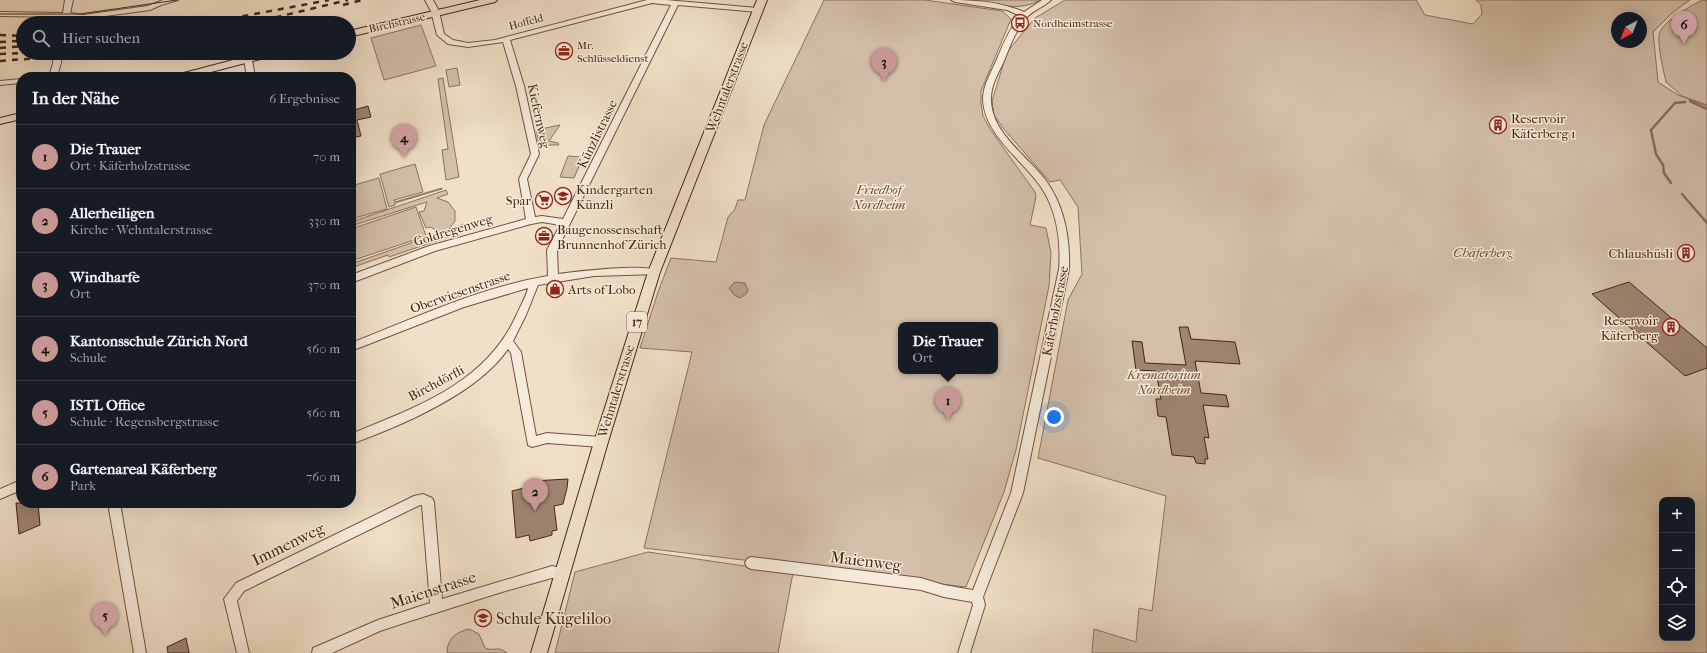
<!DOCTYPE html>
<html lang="de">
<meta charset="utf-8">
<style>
body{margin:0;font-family:"IM FELL French Canon",serif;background:#20242c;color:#f1f3f6}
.controls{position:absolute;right:12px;bottom:12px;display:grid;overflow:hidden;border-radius:8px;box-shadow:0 4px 16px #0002}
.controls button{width:36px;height:36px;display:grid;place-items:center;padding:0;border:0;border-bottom:1px solid #363941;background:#171b24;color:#f1f3f6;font:20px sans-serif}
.compass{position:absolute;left:1611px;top:12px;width:36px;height:36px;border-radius:50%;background:#171b24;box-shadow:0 4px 16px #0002;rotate:222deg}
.you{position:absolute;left:1054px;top:417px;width:14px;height:14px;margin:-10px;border:3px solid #fff;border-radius:50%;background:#1a73e8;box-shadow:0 0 0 6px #1a73e833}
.badge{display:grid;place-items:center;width:26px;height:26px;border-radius:50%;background:#c59692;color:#111;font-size:13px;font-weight:700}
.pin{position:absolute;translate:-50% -33px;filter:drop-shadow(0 1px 2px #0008)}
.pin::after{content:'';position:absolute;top:21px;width:14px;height:12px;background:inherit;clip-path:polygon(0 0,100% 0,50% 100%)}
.popup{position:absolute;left:898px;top:322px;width:100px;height:52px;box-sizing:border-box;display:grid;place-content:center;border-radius:8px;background:#171b24;filter:drop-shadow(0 1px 3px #0005);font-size:13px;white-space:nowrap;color:#9ea1a6}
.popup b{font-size:15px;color:#f1f3f6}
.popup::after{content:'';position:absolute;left:50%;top:100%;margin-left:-8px;border:8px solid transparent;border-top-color:#171b24}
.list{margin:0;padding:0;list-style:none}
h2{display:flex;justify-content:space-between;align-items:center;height:52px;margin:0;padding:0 16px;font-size:17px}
h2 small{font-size:13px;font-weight:400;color:#9ea1a6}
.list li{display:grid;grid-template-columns:26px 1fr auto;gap:12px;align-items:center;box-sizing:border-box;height:64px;padding:0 16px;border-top:1px solid #363941}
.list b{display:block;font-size:15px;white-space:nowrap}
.list p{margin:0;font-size:13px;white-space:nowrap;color:#9ea1a6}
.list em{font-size:13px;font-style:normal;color:#9ea1a6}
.icon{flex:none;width:22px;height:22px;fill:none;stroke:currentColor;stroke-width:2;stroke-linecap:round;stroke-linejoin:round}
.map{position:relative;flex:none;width:1707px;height:653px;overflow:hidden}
.search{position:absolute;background:#171b24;box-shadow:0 4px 16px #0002;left:16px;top:16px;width:340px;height:44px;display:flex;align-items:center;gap:10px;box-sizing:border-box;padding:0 14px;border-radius:22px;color:#9ea1a6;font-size:15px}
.panel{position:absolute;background:#171b24;box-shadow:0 4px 16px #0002;left:16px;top:72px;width:340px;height:436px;border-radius:16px}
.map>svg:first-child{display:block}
.green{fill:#d4c0aa;stroke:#8e7260;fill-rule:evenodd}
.water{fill:#b7a08b;stroke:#8a6e5c}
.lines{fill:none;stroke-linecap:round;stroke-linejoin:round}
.stream{stroke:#8a6e5c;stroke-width:2.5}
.building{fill:#9f8572;stroke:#472315}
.minor-casing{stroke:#725242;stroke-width:2}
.major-casing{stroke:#472315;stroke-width:2}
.minor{fill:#f6ebdb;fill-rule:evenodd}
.major{fill:#f1e0c8;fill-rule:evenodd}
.tram{stroke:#472315;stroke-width:1}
.rail{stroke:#472315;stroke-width:2.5;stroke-dasharray:6 6;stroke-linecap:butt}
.minor-bridge-casing{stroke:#725242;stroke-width:10;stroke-linecap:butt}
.minor-bridge{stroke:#f6ebdb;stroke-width:8}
.labels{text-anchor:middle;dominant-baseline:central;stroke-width:3;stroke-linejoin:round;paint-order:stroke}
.far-street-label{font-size:11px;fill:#472315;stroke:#f6ebdb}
.far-poi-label{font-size:11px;fill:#472315;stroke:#f6ebdb;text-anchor:start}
.shield{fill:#f6ebdb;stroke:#7c5f50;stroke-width:1}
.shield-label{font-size:12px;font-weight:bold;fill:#472315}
.street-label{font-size:13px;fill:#472315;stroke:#f6ebdb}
.poi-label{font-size:13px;fill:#472315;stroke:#f6ebdb;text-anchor:start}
.park-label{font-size:13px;font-style:italic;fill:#6a4a3a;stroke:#f6ebdb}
.near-street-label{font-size:16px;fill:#472315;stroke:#f6ebdb}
.near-poi-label{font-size:16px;fill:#472315;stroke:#f6ebdb;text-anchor:start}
</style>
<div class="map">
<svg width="1707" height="653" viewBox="0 0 1707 653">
<rect width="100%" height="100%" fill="#f1e0c8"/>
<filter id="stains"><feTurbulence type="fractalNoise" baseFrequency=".005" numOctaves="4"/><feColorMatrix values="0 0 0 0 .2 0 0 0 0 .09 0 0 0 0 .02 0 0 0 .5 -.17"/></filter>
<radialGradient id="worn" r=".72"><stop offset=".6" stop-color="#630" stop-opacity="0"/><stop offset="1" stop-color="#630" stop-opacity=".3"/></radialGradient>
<g class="green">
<path d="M824,0H925L1002,11L1011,19L981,91V103L983,116L990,129L1035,192L1036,197L1030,225L1046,228L1051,253L1049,286L1016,450L1004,492L966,587L644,548L692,352L640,348L658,292L671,258L716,262L728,217L735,209L738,200H745L764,125ZM901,325H995V371H901Z"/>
<path d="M966,0H1040C1019,13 990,3 966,0Z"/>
<path d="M1065,0H1416L1425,15L1473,24L1482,14L1481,5L1476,0H1690L1672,13L1653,32L1658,82L1678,95L1707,106V653H1092L1094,629L1136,642L1139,608L1152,611L1166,496L1038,458L1068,300L1082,274L1078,207L1060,180L1050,182L1003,128L994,115L992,101L1007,52L1035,18ZM1617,18H1641V42H1617ZM1662,500H1692V638H1662Z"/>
<path d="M1703,0L1707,1V105L1682,96L1666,82C1663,69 1658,48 1659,35C1661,22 1692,5 1703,0Z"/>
<path d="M421,25L436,66L384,80L371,38Z"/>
<path d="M457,68L460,85L449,87L446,70Z"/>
<path d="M443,78L459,177L446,180L442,150L448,149L438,79Z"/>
<path d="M560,125L549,141L558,143L559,145H539L536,130Z"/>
<path d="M568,156L583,157L574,178L560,177Z"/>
<path d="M415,164L423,192L394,200L395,202L442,188V189L395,203V205L389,207L380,174Z"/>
<path d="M379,178L387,209L351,219V186Z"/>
<path d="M446,190L448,194L437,198L448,202L455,211V221L449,229L464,224L465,229L459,231L460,233L389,257L388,255L351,268V264L431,236L439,231L430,227L426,228L419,212L424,211L427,202L351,226V222Z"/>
<path d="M416,207L426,236L351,261V229Z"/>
<path d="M648,552L793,573L778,653H555L575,572Z"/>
<path d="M469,629L479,634L485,648C493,652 498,645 507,653H447C447,639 456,632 469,629Z"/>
</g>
<path class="water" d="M735,282L745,283L748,290L746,294L740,298L734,295L729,288Z"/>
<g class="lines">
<g class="stream">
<path d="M1690,101L1707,109"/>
<path d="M1671,183L1664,173L1663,165L1656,154L1651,130L1675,103L1685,102"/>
<path d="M1682,194L1707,223"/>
</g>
</g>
<g class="building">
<path d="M368,106L371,117L357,120L361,136L351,138V108H354V110Z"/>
<path d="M1629,282L1707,348V368L1685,376L1592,294Z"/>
<path d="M1179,327H1188L1191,339L1235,342L1240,364L1195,361L1201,393L1226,395L1229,407L1203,405L1209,438L1204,437L1208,459H1205V464L1196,463L1194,457L1172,455L1166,417L1158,416L1156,399H1161L1156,371L1136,370L1132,341L1142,342L1145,363L1186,365Z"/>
<path d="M568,479L567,488L563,504L554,506L557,530L552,531V535L530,541L529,535L516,538L512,491L532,486V481Z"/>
<path d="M16,503H38L40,525L19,534Z"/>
<path d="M186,638L189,653H168L167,647Z"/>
</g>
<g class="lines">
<g class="minor-casing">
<g id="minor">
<path d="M65,0H73L70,13L83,15L148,6L163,0H178L161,5L150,10L83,19L70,18L69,23H61L62,17L0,16V12L63,13Z"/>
<path d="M425,0H433L439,11L444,34L453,40L468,43L495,40L647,0H666L758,8L762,10L758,12L678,5L557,250L558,274C572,272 652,262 659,272L657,274L594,276L538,285L526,315L513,341L521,352L536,436L547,433L601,437L605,439L606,442L605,445L601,447L547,443L532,447L528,445L511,353L508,349C478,393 401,426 351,444V434C416,407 485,384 516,316C520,307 526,297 528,288L464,307L351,351V343C415,318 480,287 548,276L547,250L560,225L542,222L531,224L435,251L351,283V275L429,246L526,219L519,179L531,154L516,86L503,42L468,47L448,44L437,35L431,11ZM652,3L671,5L563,219L542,216L535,217L527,179L539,154L524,86L510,40Z"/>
<path d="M951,0C976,0 1001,2 1024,12L1042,0H1051C1044,7 1033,10 1026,18C1016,30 1010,46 1004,61C999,72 991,85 991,98C990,133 1029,157 1047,182C1065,208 1070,239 1069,269L1023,493L983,597L985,605L970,653H958L973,605L972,602L944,597L921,590L751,569L747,567L745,563L747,559L751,557L921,578L944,585L973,590L1011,493L1059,269C1061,241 1057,211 1041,187C1022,159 984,135 983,99C983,85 992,71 997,59C1003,44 1010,28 1020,16L1007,10L955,2Z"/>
<path d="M245,58H251L252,60L255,77H247L244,60Z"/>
<path d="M54,60H60L61,62L57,77H49Z"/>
<path d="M21,79V83L0,85V81Z"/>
<path d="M21,480V490L0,499V489Z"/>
<path d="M423,494L432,498L434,502L442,599L552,566L566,569L568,573L566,577L562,579L552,578L502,592L407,622L380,631L332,653H312L313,648L378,620L430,603L422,505H420L244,591L237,601L249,653H237L224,599L236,583L414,496Z"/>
<path d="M108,503H120L146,653H134Z"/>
</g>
</g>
<g class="major-casing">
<g id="major">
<path d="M480,0H497L495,2L349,37V31Z"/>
<path d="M757,0H767L660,272L608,442L547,653H531L594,442L648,272Z"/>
<path d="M260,53H277L276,55L192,77H175L176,75Z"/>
<path d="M21,113V119L0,124V118Z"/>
</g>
</g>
<use href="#minor" class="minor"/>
<use href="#major" class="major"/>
<path class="tram" d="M0,14H80L177,0"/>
<g class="rail">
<path d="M343,5L362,0"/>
<path d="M191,23L213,19"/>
<path d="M207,23L329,0"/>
<path d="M252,23L348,0"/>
<path d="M0,35L23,36"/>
<path d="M0,42L18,41"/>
<path d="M0,48L23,46"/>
<path d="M0,54L23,53"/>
<path d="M0,61L104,53"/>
</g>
<g class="minor-bridge-casing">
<path id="minor-bridge" d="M57,62L58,53"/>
</g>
<use href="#minor-bridge" class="minor-bridge"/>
</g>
<defs>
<g id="bus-ring" transform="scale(0.9)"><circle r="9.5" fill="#f6ebdb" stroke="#8f2418" stroke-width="1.5"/><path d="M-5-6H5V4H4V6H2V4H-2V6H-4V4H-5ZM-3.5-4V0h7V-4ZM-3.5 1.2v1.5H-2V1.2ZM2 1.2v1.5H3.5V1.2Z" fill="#8f2418"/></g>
<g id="office-ring" transform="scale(0.9)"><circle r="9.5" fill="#f6ebdb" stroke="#8f2418" stroke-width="1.5"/><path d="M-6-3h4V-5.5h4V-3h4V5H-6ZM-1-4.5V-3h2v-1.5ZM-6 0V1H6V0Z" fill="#8f2418"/></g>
<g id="building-ring" transform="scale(0.9)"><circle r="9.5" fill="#f6ebdb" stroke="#8f2418" stroke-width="1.5"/><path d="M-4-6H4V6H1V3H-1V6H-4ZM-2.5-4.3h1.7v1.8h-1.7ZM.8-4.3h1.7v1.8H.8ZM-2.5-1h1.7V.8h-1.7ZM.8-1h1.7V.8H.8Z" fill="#8f2418"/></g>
<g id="school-ring" transform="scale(0.9)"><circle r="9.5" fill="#f6ebdb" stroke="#8f2418" stroke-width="1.5"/><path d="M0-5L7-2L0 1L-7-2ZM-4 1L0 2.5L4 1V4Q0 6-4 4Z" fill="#8f2418"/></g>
<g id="supermarket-ring" transform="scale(0.9)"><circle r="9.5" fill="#f6ebdb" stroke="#8f2418" stroke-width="1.5"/><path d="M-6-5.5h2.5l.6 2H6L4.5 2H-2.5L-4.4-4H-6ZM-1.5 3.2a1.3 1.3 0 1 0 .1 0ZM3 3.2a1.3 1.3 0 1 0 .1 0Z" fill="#8f2418"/></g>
<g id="shop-ring" transform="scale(0.9)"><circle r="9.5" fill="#f6ebdb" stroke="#8f2418" stroke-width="1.5"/><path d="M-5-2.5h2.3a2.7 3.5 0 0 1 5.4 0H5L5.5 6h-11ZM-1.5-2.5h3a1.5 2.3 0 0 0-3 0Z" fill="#8f2418"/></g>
</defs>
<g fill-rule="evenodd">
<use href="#bus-ring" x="1020" y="23"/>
<use href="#office-ring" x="564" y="51"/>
<use href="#building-ring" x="1498" y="125"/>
<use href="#school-ring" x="563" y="196"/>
<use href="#supermarket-ring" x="544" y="200"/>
<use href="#office-ring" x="544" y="236"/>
<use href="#building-ring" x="1686" y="253"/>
<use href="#shop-ring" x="555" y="289"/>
<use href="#building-ring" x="1671" y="327"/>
<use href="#school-ring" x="483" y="618"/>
</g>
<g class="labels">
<g class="far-street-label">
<text transform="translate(526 22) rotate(-15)">Hoffeld</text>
<text transform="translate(397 23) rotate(-13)">Birchstrasse</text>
</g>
<g class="far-poi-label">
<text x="1033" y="23">Nordheimstrasse</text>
<text x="577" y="45">Mr.<tspan x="577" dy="13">Schlüsseldienst</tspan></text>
</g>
<rect class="shield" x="627" y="312" width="20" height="20" rx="3"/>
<g class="shield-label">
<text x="637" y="322">17</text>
</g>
<g class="street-label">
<text transform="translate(727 87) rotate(-69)">Wehntalerstrasse</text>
<text transform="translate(539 116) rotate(78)">Kiefernweg</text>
<text transform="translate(597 134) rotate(-64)">Künzlistrasse</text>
<text transform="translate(453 230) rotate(-17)">Goldregenweg</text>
<text transform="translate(460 292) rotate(-19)">Oberwiesenstrasse</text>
<text transform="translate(1055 311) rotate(-79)">Käferholzstrasse</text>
<text transform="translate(436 383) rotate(-28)">Birchdörfli</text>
<text transform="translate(616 391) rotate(-73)">Wehntalerstrasse</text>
</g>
<g class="poi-label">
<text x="1511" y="118">Reservoir<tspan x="1511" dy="15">Käferberg 1</tspan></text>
<text x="576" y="189">Kindergarten<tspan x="576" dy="15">Künzli</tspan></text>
<text x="531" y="200" text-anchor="end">Spar</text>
<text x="557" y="229">Baugenossenschaft<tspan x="557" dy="15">Brunnenhof Zürich</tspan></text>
<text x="1673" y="253" text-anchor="end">Chlaushüsli</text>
<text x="568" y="289">Arts of Lobo</text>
<text x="1658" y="320" text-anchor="end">Reservoir<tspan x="1658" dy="15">Käferberg</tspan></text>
</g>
<g class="park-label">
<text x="879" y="189">Friedhof<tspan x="879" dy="15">Nordheim</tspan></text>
<text x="1483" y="252">Chäferberg</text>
<text x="1164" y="374">Krematorium<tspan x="1164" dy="15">Nordheim</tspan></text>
</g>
<g class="near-street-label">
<text transform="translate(288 544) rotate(-26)">Immenweg</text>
<text transform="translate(866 561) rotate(7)">Maienweg</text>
<text transform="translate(433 590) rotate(-18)">Maienstrasse</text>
</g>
<g class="near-poi-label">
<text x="496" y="618">Schule Kügeliloo</text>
</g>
</g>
<rect width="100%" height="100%" filter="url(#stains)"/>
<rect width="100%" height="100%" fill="url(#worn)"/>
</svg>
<div class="controls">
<button>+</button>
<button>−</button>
<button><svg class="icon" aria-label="locate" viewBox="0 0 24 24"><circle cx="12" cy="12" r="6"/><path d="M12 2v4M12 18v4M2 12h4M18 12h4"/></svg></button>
<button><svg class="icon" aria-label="layers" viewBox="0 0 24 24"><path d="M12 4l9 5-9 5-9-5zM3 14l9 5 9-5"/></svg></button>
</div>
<svg class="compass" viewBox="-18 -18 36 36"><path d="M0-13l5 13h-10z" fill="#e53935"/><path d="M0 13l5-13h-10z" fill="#9ea1a6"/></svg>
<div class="you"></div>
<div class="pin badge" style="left:948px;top:420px">1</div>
<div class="popup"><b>Die Trauer</b>Ort</div>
<div class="pin badge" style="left:535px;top:511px">2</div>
<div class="pin badge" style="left:884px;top:81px">3</div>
<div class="pin badge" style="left:404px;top:157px">4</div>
<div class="pin badge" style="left:105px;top:635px">5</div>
<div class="pin badge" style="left:1684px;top:44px">6</div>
<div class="search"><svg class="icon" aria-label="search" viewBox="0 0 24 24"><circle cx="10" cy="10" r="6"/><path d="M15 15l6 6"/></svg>Hier suchen</div>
<section class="panel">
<h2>In der Nähe<small>6 Ergebnisse</small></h2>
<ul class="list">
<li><span class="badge">1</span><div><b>Die Trauer</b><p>Ort · Käferholzstrasse</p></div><em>70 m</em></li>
<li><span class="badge">2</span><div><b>Allerheiligen</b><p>Kirche · Wehntalerstrasse</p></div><em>330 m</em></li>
<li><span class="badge">3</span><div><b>Windharfe</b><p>Ort</p></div><em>370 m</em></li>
<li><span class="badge">4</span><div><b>Kantonsschule Zürich Nord</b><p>Schule</p></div><em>560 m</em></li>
<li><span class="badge">5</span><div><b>ISTL Office</b><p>Schule · Regensbergstrasse</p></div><em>560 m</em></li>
<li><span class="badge">6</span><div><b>Gartenareal Käferberg</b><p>Park</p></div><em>760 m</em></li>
</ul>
</section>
</div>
